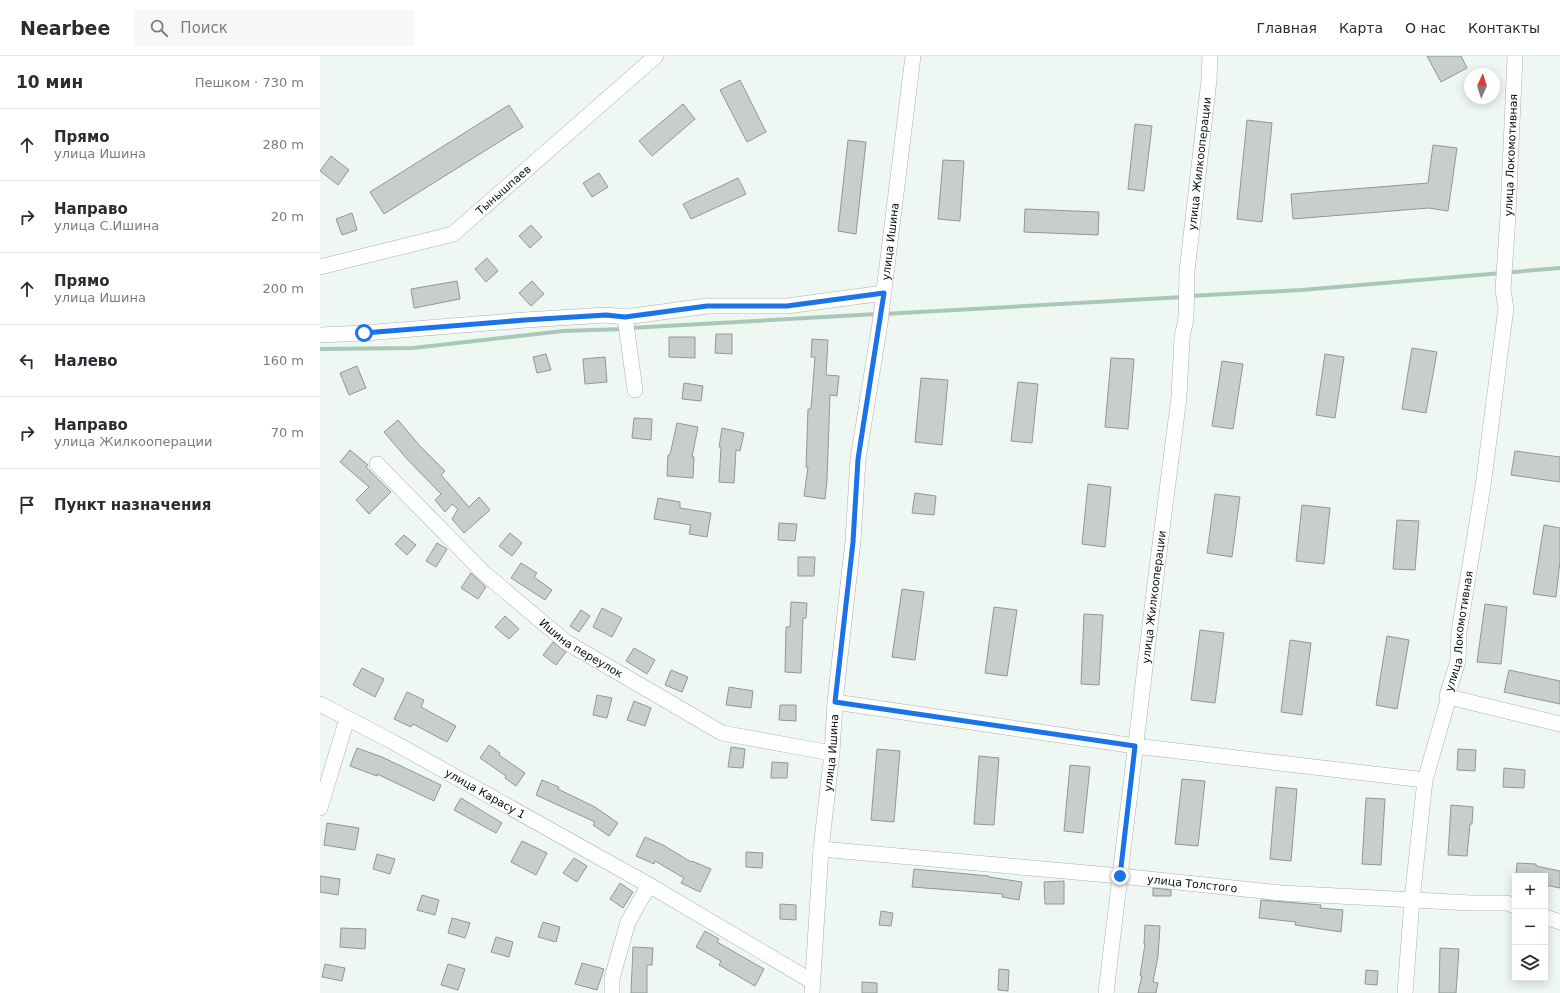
<!DOCTYPE html>
<html lang="ru">
<meta charset="utf-8">
<style>
body{margin:0;font-family:"DejaVu Sans",sans-serif;background:#f7f7f7;color:#2b2b33}
.controls{position:absolute;right:12px;bottom:12px;display:grid;overflow:hidden;border-radius:0px;box-shadow:0 2px 10px #0003}
.controls button{width:36px;height:36px;display:grid;place-items:center;padding:0;border:0;border-bottom:1px solid #e1e1e2;background:#fff;color:#2b2b33;font:20px sans-serif}
.compass{position:absolute;left:1144px;top:12px;width:36px;height:36px;border-radius:50%;background:#fff;box-shadow:0 2px 10px #0003;rotate:4deg}
.stop{position:absolute;width:12px;height:12px;margin:-9px;border:3px solid #1a73e8;border-radius:50%;background:#fff}
.stop.end{background:#1a73e8;border-color:#fff;box-shadow:0 1px 4px #0008}
.list{margin:0;padding:0;list-style:none}
h2{display:flex;justify-content:space-between;align-items:center;height:52px;margin:0;padding:0 16px;font-size:17px}
h2 small{font-size:13px;font-weight:400;color:#7c7c81}
.list li{display:grid;grid-template-columns:26px 1fr auto;gap:12px;align-items:center;box-sizing:border-box;height:72px;padding:0 16px;border-top:1px solid #e1e1e2}
.list b{display:block;font-size:15px;white-space:nowrap}
.list p{margin:0;font-size:13px;white-space:nowrap;color:#7c7c81}
.list em{font-size:13px;font-style:normal;color:#7c7c81}
.icon{flex:none;width:22px;height:22px;fill:none;stroke:currentColor;stroke-width:2;stroke-linecap:round;stroke-linejoin:round}
.map{position:relative;flex:none;width:1240px;height:937px;overflow:hidden}
header{display:flex;align-items:center;gap:24px;box-sizing:border-box;height:56px;padding:0 20px;background:#fff;border-bottom:1px solid #e1e1e2}
header strong{font-size:19px}
nav{display:flex;gap:22px;margin-inline-start:auto;font-size:14px}
.search{width:280px;height:36px;background:#f7f7f7;display:flex;align-items:center;gap:10px;box-sizing:border-box;padding:0 14px;border-radius:0px;color:#7c7c81;font-size:15px}
main{display:flex}
aside{flex:1;background:#fff}
.map>svg:first-child{display:block}
.lines{fill:none;stroke-linecap:round;stroke-linejoin:round}
.stream{stroke:#a9c9b8;stroke-width:4}
.building{fill:#c8cfcb;stroke:#919894}
.minor-casing{stroke:#a9b0ac;stroke-width:16}
.minor{stroke:#fff;stroke-width:15}
.route{stroke:#1a73e8;stroke-width:5}
.labels{text-anchor:middle;dominant-baseline:central;stroke-width:3.5;stroke-linejoin:round;paint-order:stroke}
.street-label{font-size:11px;fill:#0a0d0c;stroke:#eff7f2}
</style>
<header>
<strong>Nearbee</strong>
<div class="search"><svg class="icon" aria-label="search" viewBox="0 0 24 24"><circle cx="10" cy="10" r="6"/><path d="M15 15l6 6"/></svg>Поиск</div>
<nav><a>Главная</a><a>Карта</a><a>О нас</a><a>Контакты</a></nav>
</header>
<main>
<aside>
<h2>10 мин<small>Пешком · 730 m</small></h2>
<ul class="list">
<li><svg class="icon" aria-label="ahead" viewBox="0 0 24 24"><path d="M12 20V5M6 11l6-6 6 6"/></svg><div><b>Прямо</b><p>улица Ишина</p></div><em>280 m</em></li>
<li><svg class="icon" aria-label="right" viewBox="0 0 24 24"><path d="M7 20v-9h11M14 6l5 5-5 5"/></svg><div><b>Направо</b><p>улица С.Ишина</p></div><em>20 m</em></li>
<li><svg class="icon" aria-label="ahead" viewBox="0 0 24 24"><path d="M12 20V5M6 11l6-6 6 6"/></svg><div><b>Прямо</b><p>улица Ишина</p></div><em>200 m</em></li>
<li><svg class="icon" aria-label="left" viewBox="0 0 24 24"><path d="M17 20v-9H6M10 6l-5 5 5 5"/></svg><div><b>Налево</b></div><em>160 m</em></li>
<li><svg class="icon" aria-label="right" viewBox="0 0 24 24"><path d="M7 20v-9h11M14 6l5 5-5 5"/></svg><div><b>Направо</b><p>улица Жилкооперации</p></div><em>70 m</em></li>
<li><svg class="icon" aria-label="arrive" viewBox="0 0 24 24"><path d="M6 21V4h12l-3 4 3 4H6"/></svg><div><b>Пункт назначения</b></div></li>
</ul>
</aside>
<div class="map">
<svg width="1240" height="937" viewBox="0 0 1240 937">
<rect width="100%" height="100%" fill="#eff7f2"/>
<g class="lines">
<g class="stream">
<path d="M869,240L981,234L1240,212"/>
<path d="M564,258L863,241"/>
<path d="M310,272L557,258"/>
<path d="M0,293L93,292L243,275L304,273"/>
</g>
</g>
<g class="building">
<path d="M1107,0H1141L1147,12L1121,26Z"/>
<path d="M420,24L446,76L427,86L400,34Z"/>
<path d="M363,48L375,63L332,100L319,85Z"/>
<path d="M189,49L203,71L64,158L50,136Z"/>
<path d="M927,64L952,67L942,166L917,163Z"/>
<path d="M815,68L832,70L824,135L808,133Z"/>
<path d="M528,84L546,86L536,178L518,175Z"/>
<path d="M1113,89L1137,92L1128,155L1109,152L973,163L971,138L1108,127Z"/>
<path d="M11,100L29,114L18,129L0,115Z"/>
<path d="M623,104L644,105L640,165L618,163Z"/>
<path d="M279,117L288,131L272,141L263,127Z"/>
<path d="M418,122L426,138L371,163L363,148Z"/>
<path d="M705,153L779,156L778,179L704,176Z"/>
<path d="M32,157L37,174L22,179L16,163Z"/>
<path d="M211,169L222,181L210,192L199,180Z"/>
<path d="M167,202L178,215L166,226L155,213Z"/>
<path d="M137,225L140,243L94,252L91,233Z"/>
<path d="M212,225L224,238L211,250L199,237Z"/>
<path d="M396,278H412V298L395,297Z"/>
<path d="M349,281H375V302L349,301Z"/>
<path d="M492,283L508,284L506,319L519,320L517,340L510,339L507,424L505,443L484,440L488,411H486L488,353H491L495,301H491Z"/>
<path d="M1092,292L1117,296L1106,357L1082,353Z"/>
<path d="M226,298L231,314L217,317L213,301Z"/>
<path d="M1005,298L1024,301L1015,362L996,359Z"/>
<path d="M285,301L287,326L265,328L263,303Z"/>
<path d="M791,302L814,303L808,373L785,371Z"/>
<path d="M902,305L923,308L913,373L892,370Z"/>
<path d="M37,310L46,332L29,339L20,317Z"/>
<path d="M601,322L628,324L622,389L595,386Z"/>
<path d="M698,326L718,328L712,387L691,385Z"/>
<path d="M364,327L383,330L381,345L362,343Z"/>
<path d="M314,362L332,363L331,384L312,382Z"/>
<path d="M78,364L100,390L125,415L121,419L149,451L159,441L170,454L144,477L132,463L138,453L132,448L125,456L115,444L121,438L87,403L64,376Z"/>
<path d="M357,367L378,371L372,401H374L373,422L347,420L348,399H350Z"/>
<path d="M402,372L424,377L420,395L416,394L414,427L399,426L401,391H399Z"/>
<path d="M30,394L48,409L46,411L71,436L49,458L36,444L49,431L20,406Z"/>
<path d="M1195,395L1240,401V426L1191,419Z"/>
<path d="M768,428L791,431L785,491L762,488Z"/>
<path d="M595,437L616,440L614,459L592,457Z"/>
<path d="M895,438L920,441L912,501L887,497Z"/>
<path d="M338,442L360,446V452L391,457L387,481L369,478L371,469L334,463Z"/>
<path d="M982,449L1010,452L1004,508L976,505Z"/>
<path d="M1077,464L1099,465L1095,514L1073,513Z"/>
<path d="M459,467L477,468L475,485L458,484Z"/>
<path d="M1224,469L1240,472V505L1236,541L1213,538Z"/>
<path d="M190,477L202,487L192,500L179,490Z"/>
<path d="M84,479L96,489L87,499L75,488Z"/>
<path d="M117,487L127,493L116,511L106,505Z"/>
<path d="M478,501H495L494,520H478Z"/>
<path d="M201,507L217,517L214,521L232,534L225,544L191,522Z"/>
<path d="M151,517L166,531L158,543L141,532Z"/>
<path d="M582,533L604,536L595,604L572,601Z"/>
<path d="M471,546L487,547L486,562H483L481,617L465,616L466,571H470Z"/>
<path d="M1165,548L1187,551L1181,608L1157,606Z"/>
<path d="M674,551L697,554L687,620L665,617Z"/>
<path d="M282,552L302,562L292,581L273,571Z"/>
<path d="M261,554L270,560L259,576L250,570Z"/>
<path d="M764,558L783,559L779,629L761,628Z"/>
<path d="M185,560L199,573L189,583L175,571Z"/>
<path d="M880,574L904,577L895,647L871,644Z"/>
<path d="M1067,580L1089,584L1077,653L1056,649Z"/>
<path d="M970,584L991,587L982,659L961,656Z"/>
<path d="M233,586L246,596L236,609L223,599Z"/>
<path d="M314,592L335,604L327,618L306,605Z"/>
<path d="M42,612L64,623L55,641L33,629Z"/>
<path d="M351,614L368,621L362,636L345,629Z"/>
<path d="M1189,614L1240,625V648L1184,636Z"/>
<path d="M409,631L433,635L431,652L406,649Z"/>
<path d="M87,636L104,644L101,651L136,670L127,686L93,668L91,671L74,663Z"/>
<path d="M277,639L292,642L287,662L273,659Z"/>
<path d="M314,645L331,652L325,670L307,664Z"/>
<path d="M460,649H476V665L459,664Z"/>
<path d="M169,689L180,697L179,699L205,717L196,730L185,722L186,720L160,702Z"/>
<path d="M411,691L425,693L423,712L408,711Z"/>
<path d="M37,692L62,701L121,729L114,745L57,718V720L30,710Z"/>
<path d="M557,693L580,695L574,766L551,764Z"/>
<path d="M1138,693L1156,694L1155,715L1137,714Z"/>
<path d="M659,700L679,702L674,769L654,768Z"/>
<path d="M452,706L468,707L467,722H451Z"/>
<path d="M750,709L770,711L763,777L744,775Z"/>
<path d="M1184,712L1205,714L1204,732L1183,731Z"/>
<path d="M862,723L885,725L878,790L855,788Z"/>
<path d="M222,724L239,731L238,733L275,751L298,767L289,780L273,769L275,766L216,739Z"/>
<path d="M956,731L977,733L971,805L950,803Z"/>
<path d="M141,742L182,767L176,777L134,754Z"/>
<path d="M1046,742L1065,743L1061,809L1042,808Z"/>
<path d="M1131,749L1153,751L1152,768H1150L1147,800L1128,799Z"/>
<path d="M7,767L39,772L35,794L4,789Z"/>
<path d="M325,781L343,789L371,806L372,805L391,813L380,836L361,827L364,822L335,805L334,808L316,800Z"/>
<path d="M202,785L227,797L216,819L191,806Z"/>
<path d="M426,796L443,797L442,812L426,811Z"/>
<path d="M57,798L75,803L70,818L53,813Z"/>
<path d="M254,802L267,810L257,826L243,817Z"/>
<path d="M1197,807L1216,808V810L1240,815V832L1225,829V820H1196Z"/>
<path d="M594,813L669,820V821L702,826L699,844L682,841L683,838L592,831Z"/>
<path d="M0,820L20,823L18,839L0,836Z"/>
<path d="M744,825V848H725L724,826Z"/>
<path d="M300,827L313,836L303,852L290,843Z"/>
<path d="M833,832L851,834V840H833Z"/>
<path d="M102,839L119,844L115,859L97,854Z"/>
<path d="M941,844L1001,849L1000,852L1023,854L1021,876L975,869L976,866L939,862Z"/>
<path d="M460,848L476,849V864L460,863Z"/>
<path d="M561,855L573,857L571,870L559,869Z"/>
<path d="M132,862L150,867L145,882L128,877Z"/>
<path d="M223,866L240,871L236,886L218,881Z"/>
<path d="M825,869L840,870L838,900L833,926L838,927L836,937H818L822,920H820L825,888H824Z"/>
<path d="M21,872L46,873L45,893L20,891Z"/>
<path d="M385,875L399,883L397,886L444,913L435,930L399,909L401,905L376,891Z"/>
<path d="M176,881L193,886L189,901L171,896Z"/>
<path d="M313,891L333,892L332,909H327V937H311Z"/>
<path d="M1120,892L1139,893L1136,937H1119Z"/>
<path d="M262,907L284,913L277,934L255,928Z"/>
<path d="M5,908L25,912L22,925L2,921Z"/>
<path d="M128,908L145,913L138,934L121,929Z"/>
<path d="M679,913L689,914L688,935L678,934Z"/>
<path d="M1046,914L1058,915L1057,929L1045,928Z"/>
<path d="M542,926L557,927V937H542Z"/>
</g>
<g class="lines">
<g class="minor-casing">
<g id="minor">
<path id="s1" d="M0,211L133,178L336,0"/>
<path d="M305,261L315,334"/>
<path d="M0,279L44,277L205,264L286,259L305,261L387,250H467L564,237"/>
<path id="s2" d="M57,408L164,517L246,586L402,677L512,697"/>
<path d="M1129,641L1240,668"/>
<path d="M515,646L815,690L1105,724"/>
<path id="s3" d="M0,648L73,686L329,829L493,926"/>
<path d="M0,752L27,663"/>
<path id="s4" d="M501,793L800,820L961,837L1151,847H1187L1195,850"/>
<path d="M1225,861L1240,866"/>
<path d="M292,937V922L308,866L329,829"/>
<path id="s5" d="M492,937L501,793L512,697L515,646L533,485L538,403L560,267L593,0"/>
<path id="s6" d="M786,937L835,528L859,341L862,282L866,262L867,215L889,24L890,0"/>
<path id="s7" d="M1085,937L1092,844L1105,724L1129,641L1127,640L1138,605L1139,576L1163,430L1186,252L1183,234L1188,159L1195,0"/>
</g>
</g>
<use href="#minor" class="minor"/>
</g>
<g class="lines">
<path class="route" d="M44,277L205,264L286,259L305,261L387,250H467L564,237L538,403L533,486L515,646L815,690L800,820"/>
</g>
<g class="labels">
<g class="street-label">
<text stroke="none"><textPath href="#s7" startOffset="849">улица Локомотивная</textPath></text>
<text stroke="none"><textPath href="#s6" startOffset="835">улица Жилкооперации</textPath></text>
<text stroke="none"><textPath href="#s1" startOffset="204">Тынышпаев</textPath></text>
<text stroke="none"><textPath href="#s5" startOffset="756">улица Ишина</textPath></text>
<text stroke="none"><textPath href="#s6" startOffset="399">улица Жилкооперации</textPath></text>
<text stroke="none"><textPath href="#s7" startOffset="369">улица Локомотивная</textPath></text>
<text stroke="none"><textPath href="#s2" startOffset="276">Ишина переулок</textPath></text>
<text stroke="none"><textPath href="#s5" startOffset="241">улица Ишина</textPath></text>
<text stroke="none"><textPath href="#s3" startOffset="188">улица Карасу 1</textPath></text>
<text stroke="none"><textPath href="#s4" startOffset="373">улица Толстого</textPath></text>
</g>
</g>
</svg>
<div class="controls">
<button>+</button>
<button>−</button>
<button><svg class="icon" aria-label="layers" viewBox="0 0 24 24"><path d="M12 4l9 5-9 5-9-5zM3 14l9 5 9-5"/></svg></button>
</div>
<svg class="compass" viewBox="-18 -18 36 36"><path d="M0-13l5 13h-10z" fill="#e53935"/><path d="M0 13l5-13h-10z" fill="#7c7c81"/></svg>
<div class="stop" style="left:44px;top:277px"></div>
<div class="stop end" style="left:800px;top:820px"></div>
</div>
</main>
